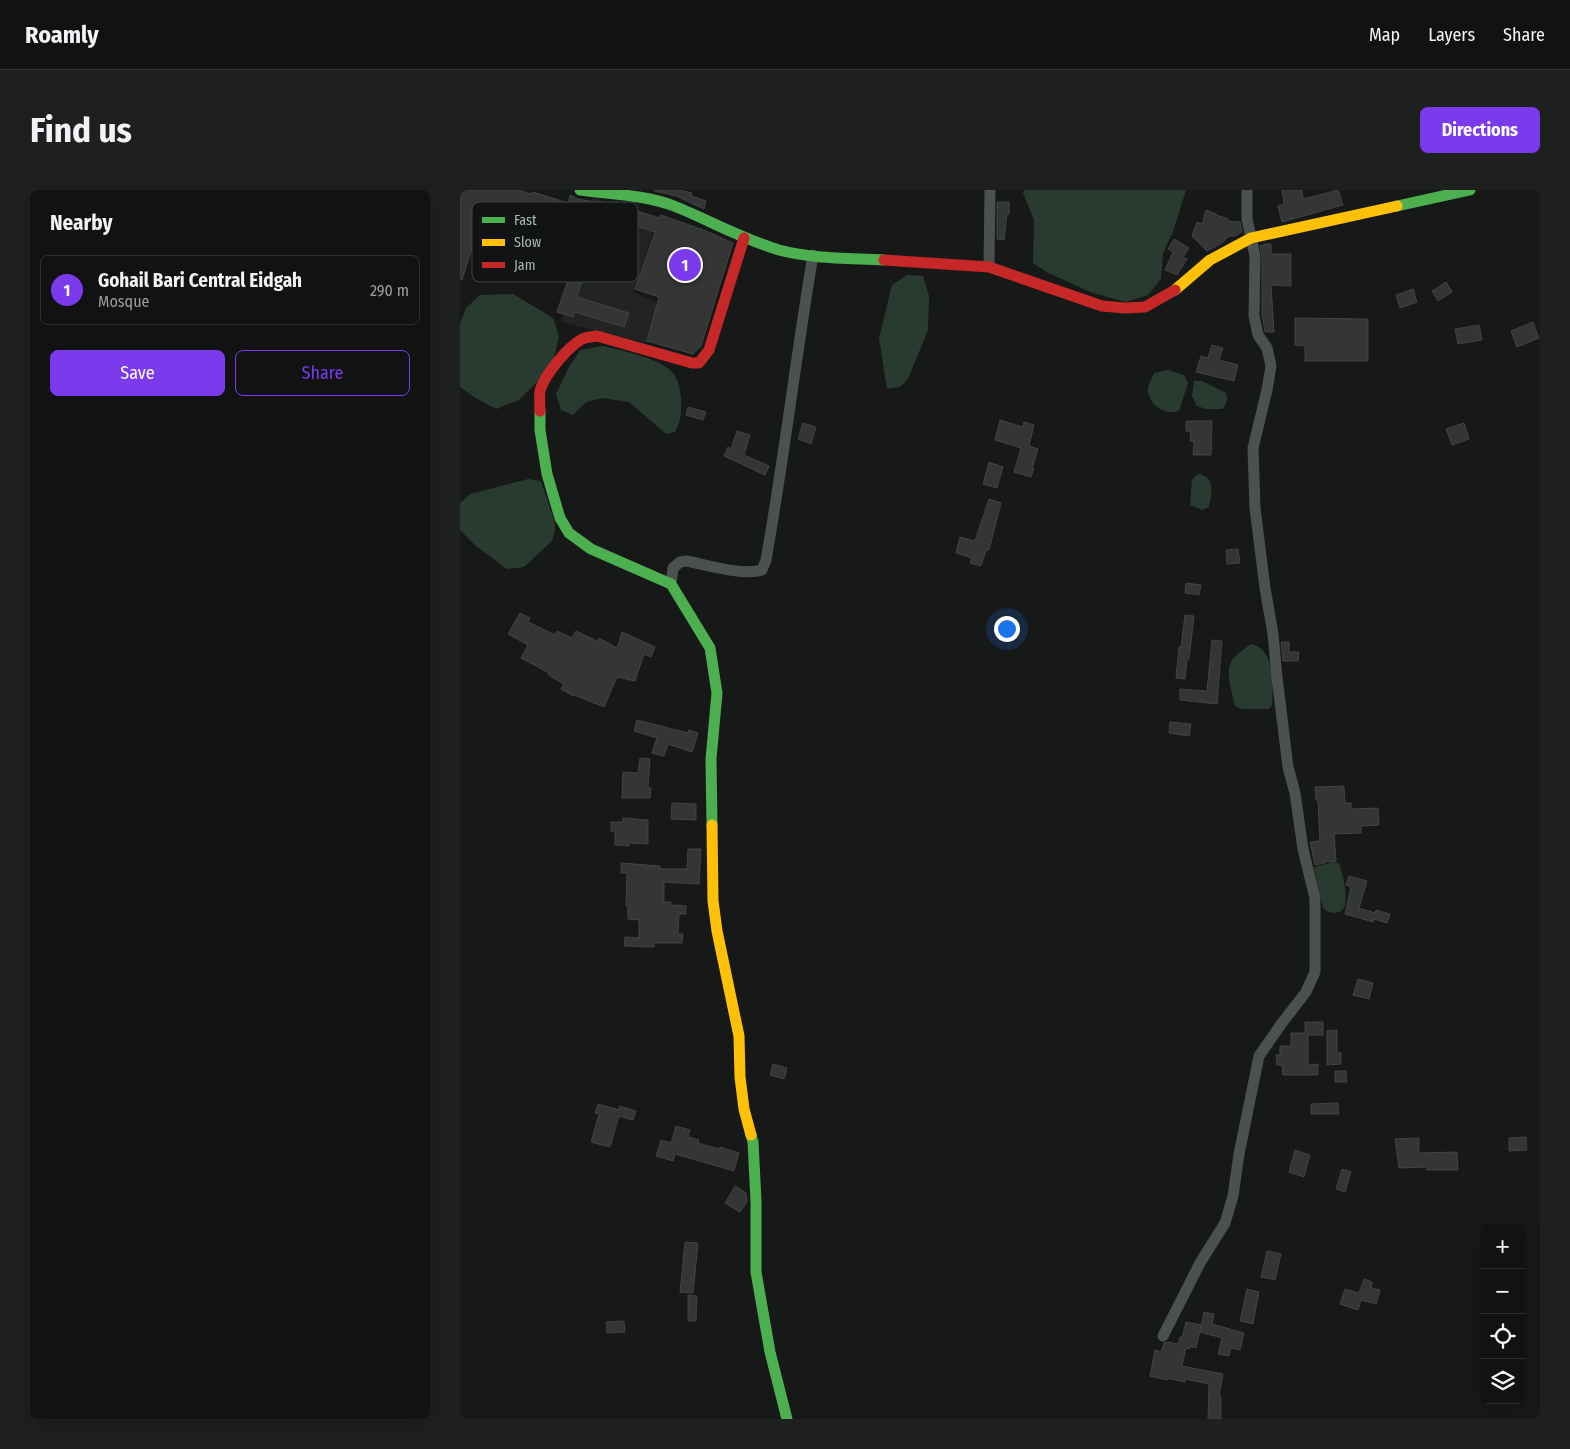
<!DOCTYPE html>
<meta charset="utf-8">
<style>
body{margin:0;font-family:"Fira Sans Condensed",sans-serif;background:#1e2020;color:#f1f3f6}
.controls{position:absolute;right:15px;bottom:15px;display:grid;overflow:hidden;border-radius:8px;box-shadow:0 5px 20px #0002}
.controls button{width:45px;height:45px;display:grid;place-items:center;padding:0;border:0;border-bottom:1px solid #303232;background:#111212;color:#f1f3f6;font:25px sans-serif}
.you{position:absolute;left:546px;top:438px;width:18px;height:18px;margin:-12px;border:4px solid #fff;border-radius:50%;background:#1a73e8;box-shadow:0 0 0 8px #1a73e833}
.badge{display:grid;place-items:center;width:32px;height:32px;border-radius:50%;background:#7c3aed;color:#fff;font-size:16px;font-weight:700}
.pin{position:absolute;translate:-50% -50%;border:2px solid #fff;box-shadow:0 1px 5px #0006}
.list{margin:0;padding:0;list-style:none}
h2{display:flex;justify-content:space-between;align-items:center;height:65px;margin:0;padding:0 20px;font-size:21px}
h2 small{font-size:16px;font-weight:400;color:#9c9e9f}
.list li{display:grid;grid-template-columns:32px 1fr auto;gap:15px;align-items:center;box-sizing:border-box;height:70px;margin:0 10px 10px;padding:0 10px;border:1px solid #303232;border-radius:8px}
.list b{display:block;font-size:19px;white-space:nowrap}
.list p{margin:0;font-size:16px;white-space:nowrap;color:#9c9e9f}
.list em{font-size:16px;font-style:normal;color:#9c9e9f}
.actions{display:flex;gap:10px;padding:15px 20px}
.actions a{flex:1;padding:11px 0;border:1px solid #7c3aed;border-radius:8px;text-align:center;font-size:18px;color:#7c3aed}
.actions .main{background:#7c3aed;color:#fff}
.icon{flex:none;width:28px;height:28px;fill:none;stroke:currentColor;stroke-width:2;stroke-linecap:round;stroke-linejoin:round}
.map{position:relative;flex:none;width:1080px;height:1229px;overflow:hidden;border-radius:8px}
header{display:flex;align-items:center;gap:30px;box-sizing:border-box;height:70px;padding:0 25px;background:#111212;border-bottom:1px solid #303232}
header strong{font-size:24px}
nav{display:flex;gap:28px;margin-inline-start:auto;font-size:18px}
.intro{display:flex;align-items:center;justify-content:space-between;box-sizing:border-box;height:120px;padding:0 30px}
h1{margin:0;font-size:35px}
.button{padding:12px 22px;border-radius:8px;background:#7c3aed;color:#fff;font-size:18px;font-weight:700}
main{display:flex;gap:30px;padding:0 30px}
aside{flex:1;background:#111212;border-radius:8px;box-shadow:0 5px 20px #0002}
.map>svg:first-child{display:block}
.built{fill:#212324}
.water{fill:#293b31}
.building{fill:#333635;stroke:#404443}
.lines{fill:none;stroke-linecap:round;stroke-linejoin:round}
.street{stroke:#4b514f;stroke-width:11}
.fast{stroke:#4caf50;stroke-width:11}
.slow{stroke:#ffc107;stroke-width:11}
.jam{stroke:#c62828;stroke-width:11}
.key{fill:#111314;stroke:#3e4544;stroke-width:1}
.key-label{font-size:14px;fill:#a7bab5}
</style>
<header>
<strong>Roamly</strong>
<nav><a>Map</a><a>Layers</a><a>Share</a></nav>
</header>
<div class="intro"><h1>Find us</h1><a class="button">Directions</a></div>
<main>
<aside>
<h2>Nearby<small></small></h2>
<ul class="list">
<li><span class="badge">1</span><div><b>Gohail Bari Central Eidgah</b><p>Mosque</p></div><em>290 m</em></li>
</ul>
<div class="actions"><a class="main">Save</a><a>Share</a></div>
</aside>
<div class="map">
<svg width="1080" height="1229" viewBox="0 0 1080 1229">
<rect width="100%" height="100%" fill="#171818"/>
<path class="built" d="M133,7L197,30L174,102L198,113L187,153L101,132Z"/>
<g class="water">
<path d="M564,0H726L713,42L703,63L701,89L688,105L666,112L633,103L588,83L573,73L574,30L563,3Z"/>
<path d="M447,85L463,86L469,106L468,140L448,189L440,197L427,199L419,148L432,95Z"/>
<path d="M53,104L93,128L99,146L94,167L81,188L59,210L36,219L14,207L0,197V133L6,118L20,105Z"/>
<path d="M142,156C161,160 195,167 210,180C218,187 220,199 221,209C221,225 222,227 215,242L206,244L169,212L142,208L126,212L113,225L101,220L96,204L109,177L120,160Z"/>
<path d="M708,180L724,185L728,193L719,221C705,226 687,214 688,198C689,193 692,188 694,183Z"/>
<path d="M734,191H742L766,203C768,210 767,214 762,219H746L737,216L732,206Z"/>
<path d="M738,284C756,287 752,303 749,317L742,320L730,315L732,290Z"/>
<path d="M68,289L81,291L95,333V341L92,351L64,377L47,379L16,356L0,340V313L10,304Z"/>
<path d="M791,454C816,459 813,496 812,515L809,519H781L775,516C773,509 772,503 770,496C766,470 772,468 791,454Z"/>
<path d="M874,672L878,673L880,676C883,687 892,718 879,722C872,724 868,722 863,718L854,677Z"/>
</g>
<g class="building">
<path d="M0,0H58L72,4L73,2L108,13L110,5L118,9L136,12L176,24L177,21L200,28L201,25L246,41L273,53L241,156L233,164L187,151L199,107L175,99L195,42L160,31L159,34L129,25L125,37L99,29L98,32L79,26L75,38L55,31L54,34L22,25L2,90L0,89Z"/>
<path d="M194,0H220L232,3L231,6L246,11L244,19L216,6L194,1Z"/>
<path d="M822,0H842L843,9L878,0L883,15L822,32L818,16L824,14Z"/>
<path d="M537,12H549V24H547L544,50L537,49Z"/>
<path d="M746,20L756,24V25L768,29V31L780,32L782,42L775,46H769L762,53L747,61L732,46L737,32L742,34Z"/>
<path d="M714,49L729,58L723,67L727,69L717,85L705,80L713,62L708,59Z"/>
<path d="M806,54H811V64H831V96L811,95L814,142H805L802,125V66L800,56Z"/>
<path d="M109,87L122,91L117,107L169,123L164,137L115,122L113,127L97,122Z"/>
<path d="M986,92L992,102L978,111L972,101Z"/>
<path d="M953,99L957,112L940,118L936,105Z"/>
<path d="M835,128L908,129V171H845V156L835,155Z"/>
<path d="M1073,132L1079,148L1057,157L1051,141Z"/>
<path d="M1019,135L1022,150L998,154L995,139Z"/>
<path d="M752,155L763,158L759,170L778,175L774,191L736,182L741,166L748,168Z"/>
<path d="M228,217L246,222L243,230L226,225Z"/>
<path d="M540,230L563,237L564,232L574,235L569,256L578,259L572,279H574L571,287L554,282L561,258L535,250Z"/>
<path d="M726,231H752L751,265H733L734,251H730L731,241H726Z"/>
<path d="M343,233L356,237L351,254L338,249Z"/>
<path d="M1004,233L1009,249L992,255L986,239Z"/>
<path d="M277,241L290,245L284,265L309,276L305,285L264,266L268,257L271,259Z"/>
<path d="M529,272L543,277L537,298L523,294Z"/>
<path d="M529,309L541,313L529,360H526L521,376L510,373L512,368L496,363L500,347L515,351Z"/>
<path d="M778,359L780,373L767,374L766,360Z"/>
<path d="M726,393L741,395L739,405L725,403Z"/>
<path d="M60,423L70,428L68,432L95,445L97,441L112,448L116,441L137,451L139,448L157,458L162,442L195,457L191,467L184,464L175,491L157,487L144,517L114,505L113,506L101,499L104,494L93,488L88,484L89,483L61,468L68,455L48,444Z"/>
<path d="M725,425L734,426L729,469H727L725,489L716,488L719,457H721Z"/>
<path d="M752,450L762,451L757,514L720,510V499L747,501Z"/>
<path d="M821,452H829V462H839L838,471H823Z"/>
<path d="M177,530L228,543L229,540L238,543L232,562L208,554L204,566L192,563L197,548L174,541Z"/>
<path d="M710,532L731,534L729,546L709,543Z"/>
<path d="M180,568L190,569L188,598H191L190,608H162L163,582L178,583Z"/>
<path d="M884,596L885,613H891V619L918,618L919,635L901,636V643L874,644L876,671L865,672V673L855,675L850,652L860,651L858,610H856L855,597Z"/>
<path d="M212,613L236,614V630L211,629Z"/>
<path d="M163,628L188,630V654L169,653V656L155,655V641H151V632H163Z"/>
<path d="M228,659H241L239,694L204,692V712H211V715L226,716V724H219L218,744H223L222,753H194V757L164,756L165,747L179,748V730L168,729V716H166L167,683H161V673L200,676V679H227Z"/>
<path d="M889,686L907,691L899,718L915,723L916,720L930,724L927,733L914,729L913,732L885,724L891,697L886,695Z"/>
<path d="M898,789L913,793L909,809L893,805Z"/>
<path d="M845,832H863V845H848V875L858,874V885H823L822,875H817L816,865H820V856H831V843H845Z"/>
<path d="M877,840V863H881V874L867,875V841Z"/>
<path d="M313,874L327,878L324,889L310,885Z"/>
<path d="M875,881H886L887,892H875Z"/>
<path d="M878,913L879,924H851V914Z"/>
<path d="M138,914L159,920L160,916L176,921L173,930L159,926L150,957L131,952L139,924L135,923Z"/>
<path d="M216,936L230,940L228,947L239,950L238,953L259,959L260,957L279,963L274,981L215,964L213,971L196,966L201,950L211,953Z"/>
<path d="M1066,947L1067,960L1049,961V948Z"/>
<path d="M959,948V963L997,962L998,980H967V977L939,978L935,949Z"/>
<path d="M835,960L850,965L844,987L829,982Z"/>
<path d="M882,979L891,982L885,1002L876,999Z"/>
<path d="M275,996L286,1003L287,1012L280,1022L265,1013Z"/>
<path d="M225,1052L238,1053L233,1103L220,1102Z"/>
<path d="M807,1061L821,1064L815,1090L801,1087Z"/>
<path d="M904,1089L912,1092L911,1098L920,1100L916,1114L901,1110L898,1120L880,1114L885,1099L899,1103Z"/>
<path d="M787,1099L799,1102L793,1134L780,1131Z"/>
<path d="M228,1105L237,1106L236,1131H228Z"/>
<path d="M744,1122L754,1124L752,1134L784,1143L780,1160L771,1158L769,1166L758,1164L762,1148L740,1142Z"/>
<path d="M164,1131L165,1142L147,1143L146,1132Z"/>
<path d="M726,1132L741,1135L736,1158L730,1156V1159L726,1158L722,1176L763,1184L759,1206H761V1229H748L749,1194L725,1189V1192L707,1188V1190L690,1186L695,1160L701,1162L704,1153L708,1152L718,1154L720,1147H722Z"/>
</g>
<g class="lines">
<g class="street">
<path d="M529,77L530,0"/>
<path d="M211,394L213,378L220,372L227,371C247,375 283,386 302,380L306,370C324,269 336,166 353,65"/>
<path d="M703,1146L740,1073L765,1033L773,1006L779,964L799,866L822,833L846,802L855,782V708L843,659L835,603L828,577L817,487L813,444L805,398L795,318L793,258L807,200L811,176L807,158L798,145L794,126L795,66L787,29V0"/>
</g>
<g class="fast">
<path d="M120,0C149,4 186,5 214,16C249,30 282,49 319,60C352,69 390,68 424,70"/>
<path d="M937,16L1010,0"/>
<path d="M80,221V240L87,284L100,328L109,343L131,359L211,394L250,458L257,503L251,569L252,635"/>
<path d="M291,945L293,952L296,1011V1082L310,1162L327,1229"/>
</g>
<g class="slow">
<path d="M715,100L750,70L791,48L937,16"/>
<path d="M252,635L253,711L257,741L279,846L280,887L284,919L291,945"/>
</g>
<g class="jam">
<path d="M424,70L529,77L642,116L665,118L685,117L715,100"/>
<path d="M80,221C80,215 79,207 80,201C84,185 108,157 122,149C126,147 132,147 137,146L232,173H239L249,160L284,48"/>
</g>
</g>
<rect x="12" y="12" width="166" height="80" rx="8" class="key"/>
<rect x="22" y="27" width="23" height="6" fill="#4caf50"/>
<rect x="22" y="49" width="23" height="7" fill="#ffc107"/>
<rect x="22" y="72" width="23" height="6" fill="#c62828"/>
<g class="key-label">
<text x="54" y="35">Fast</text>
<text x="54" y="57">Slow</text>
<text x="54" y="80">Jam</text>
</g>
</svg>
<div class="controls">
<button>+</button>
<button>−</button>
<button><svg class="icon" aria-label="locate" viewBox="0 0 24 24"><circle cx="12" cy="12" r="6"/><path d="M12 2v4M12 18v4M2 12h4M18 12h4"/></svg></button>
<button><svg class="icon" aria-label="layers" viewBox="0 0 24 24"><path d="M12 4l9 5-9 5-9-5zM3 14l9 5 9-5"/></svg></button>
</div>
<div class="you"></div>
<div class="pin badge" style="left:225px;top:75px">1</div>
</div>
</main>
